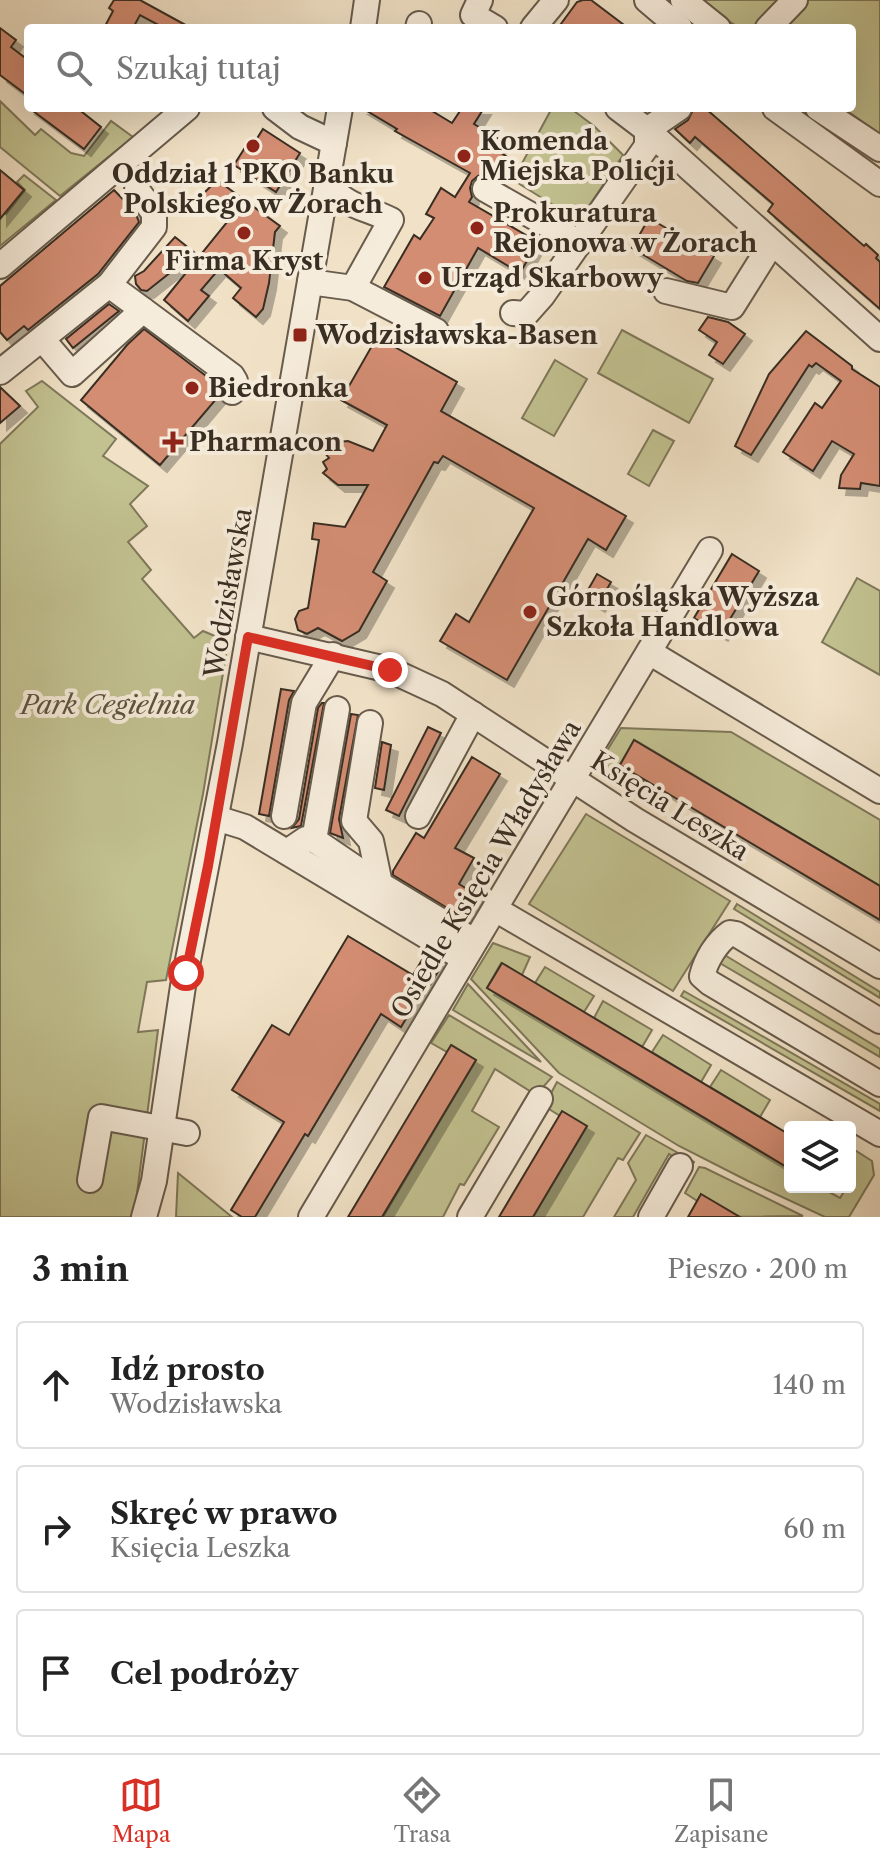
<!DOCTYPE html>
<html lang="pl">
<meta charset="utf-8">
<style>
body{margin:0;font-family:"Libre Caslon Text",serif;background:#f2f2f2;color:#222}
.controls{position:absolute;right:24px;bottom:24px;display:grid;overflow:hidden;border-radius:8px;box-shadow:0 8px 32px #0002}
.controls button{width:72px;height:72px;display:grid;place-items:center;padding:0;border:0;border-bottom:2px solid #e0e0e0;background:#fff;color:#222;font:40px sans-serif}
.stop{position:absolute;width:24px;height:24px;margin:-18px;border:6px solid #d93025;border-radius:50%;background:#fff}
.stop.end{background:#d93025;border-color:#fff;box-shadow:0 2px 8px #0008}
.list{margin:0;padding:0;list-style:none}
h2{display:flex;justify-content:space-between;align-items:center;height:104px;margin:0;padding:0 32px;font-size:34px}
h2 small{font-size:26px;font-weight:400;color:#767676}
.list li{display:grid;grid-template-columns:52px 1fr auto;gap:24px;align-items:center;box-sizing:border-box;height:128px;margin:0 16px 16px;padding:0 16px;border:2px solid #e0e0e0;border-radius:8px}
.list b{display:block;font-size:30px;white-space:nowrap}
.list p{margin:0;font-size:26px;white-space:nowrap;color:#767676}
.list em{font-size:26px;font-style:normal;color:#767676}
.icon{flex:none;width:44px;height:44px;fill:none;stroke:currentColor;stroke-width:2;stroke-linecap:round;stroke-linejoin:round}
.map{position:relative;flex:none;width:880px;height:1217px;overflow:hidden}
.search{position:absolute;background:#fff;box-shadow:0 8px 32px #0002;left:24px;right:24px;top:24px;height:88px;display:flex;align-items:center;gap:20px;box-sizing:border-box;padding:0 28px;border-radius:8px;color:#767676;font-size:30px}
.sheet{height:536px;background:#fff}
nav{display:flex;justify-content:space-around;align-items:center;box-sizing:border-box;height:112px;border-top:2px solid #e0e0e0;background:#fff;font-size:22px;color:#767676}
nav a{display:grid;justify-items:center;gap:4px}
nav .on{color:#d93025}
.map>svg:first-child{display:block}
.green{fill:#c2c190;stroke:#7e785a;stroke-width:2}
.building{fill:#d38d73;stroke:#392e23;stroke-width:2;filter:url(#shadow)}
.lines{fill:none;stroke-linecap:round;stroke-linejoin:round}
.minor-casing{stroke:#675b4c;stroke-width:28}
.minor{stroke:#f6ecdb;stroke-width:24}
.route{stroke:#d93025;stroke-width:10}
.poi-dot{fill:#8f2418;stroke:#f6ecdb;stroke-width:3}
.labels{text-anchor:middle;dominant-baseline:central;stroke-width:8;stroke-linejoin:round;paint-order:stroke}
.poi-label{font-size:26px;font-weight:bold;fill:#392e23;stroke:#f6ecdb;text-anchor:start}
.street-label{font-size:26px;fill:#392e23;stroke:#f6ecdb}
.park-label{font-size:26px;font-style:italic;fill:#5b533e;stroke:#f6ecdb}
</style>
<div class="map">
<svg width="880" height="1217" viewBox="0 0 880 1217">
<defs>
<filter id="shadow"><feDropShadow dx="7" dy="7" stdDeviation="0" flood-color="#0004"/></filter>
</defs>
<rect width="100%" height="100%" fill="#f1e2c7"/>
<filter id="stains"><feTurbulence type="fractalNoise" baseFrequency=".0025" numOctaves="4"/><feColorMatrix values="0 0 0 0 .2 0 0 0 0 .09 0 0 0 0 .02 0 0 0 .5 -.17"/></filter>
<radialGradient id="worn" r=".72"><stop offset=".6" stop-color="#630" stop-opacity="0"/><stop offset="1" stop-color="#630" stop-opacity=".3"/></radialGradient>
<g class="green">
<path d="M703,0H783C748,44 740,31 703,0Z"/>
<path d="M804,0H880V134L843,108H852V28H782Z"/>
<path d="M0,101L35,135L41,129L71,153L84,156L111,121L133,137L60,196L0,147Z"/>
<path d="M552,108H570L594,126L623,155L579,221L513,180Z"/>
<path d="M24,175L56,200L0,246V209L6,214L25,190L17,182Z"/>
<path d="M622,330L713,379L689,423L598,373Z"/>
<path d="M555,360L587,379L554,436L522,418Z"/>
<path d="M42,381L116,439L103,456L148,486L130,504L147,526L128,542L151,570L142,579L194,638L203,631L222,639L227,649L203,794L166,980L147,982L138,1032L158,1030L134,1217H0V444L38,407L26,391Z"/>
<path d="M653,430L674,441L649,486L628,474Z"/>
<path d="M857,578L880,591V675L822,642Z"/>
<path d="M621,728L731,732L880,820V886L635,740L620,764L644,779L638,791L597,767Z"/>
<path d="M586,814L730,901L673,991L529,904Z"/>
<path d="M737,904L880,992V998L734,909Z"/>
<path d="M493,943L530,957L522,975L501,963L487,988L790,1169V1187H820L840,1198L847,1187H850L854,1174L850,1171V1147L872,1161L874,1175L849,1217H825L748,1181L679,1146L559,1073L471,979Z"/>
<path d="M723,954L880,1049V1057L718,962Z"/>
<path d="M545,967L594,996L584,1012L535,983Z"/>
<path d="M468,984L541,1062L453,1010Z"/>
<path d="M684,991L880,1104V1111L681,996Z"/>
<path d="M603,1001L652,1030L642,1047L594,1018Z"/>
<path d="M449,1015L552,1077L536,1095L495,1069L472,1111L499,1127L464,1185L460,1184L443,1217H383L476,1060L452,1045L447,1052L431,1043Z"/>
<path d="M663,1035L711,1065L701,1082L652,1052Z"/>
<path d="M721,1070L770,1100L760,1117L710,1087Z"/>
<path d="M557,1082L640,1133L623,1160L618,1158L583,1217H533L587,1126L563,1112L560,1116L549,1109L548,1099Z"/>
<path d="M646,1135L694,1162L691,1168L669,1154L633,1217H614L636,1180L628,1163Z"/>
<path d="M699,1167L705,1168L803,1216L722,1217L685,1193Z"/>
<path d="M178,1173L232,1217H176Z"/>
</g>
<g class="building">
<path d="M114,0H140L191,28H164L140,15L133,28H104L113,11L109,8Z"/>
<path d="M583,0H591L628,28H558L577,2Z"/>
<path d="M0,28L16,40L11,47L28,60V96L0,75Z"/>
<path d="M29,108H77L101,127L84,149Z"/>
<path d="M362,108H427L452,123L462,108H484L474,124L502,141L497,150L510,159L502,175L490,168L486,174L478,176L472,181L470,188L472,197L469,202L538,242L520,273L478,248L440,316L384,287L414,235L420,239L434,218L426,214L441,188L455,197L470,173L395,131L397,129Z"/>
<path d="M694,108H705L864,246L866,244L878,255L876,258L880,262V309L768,211L773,204L695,137L690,143L675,129L688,120Z"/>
<path d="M263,129L300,153L276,192L234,165L246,146L251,148Z"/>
<path d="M0,170L24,190L0,219Z"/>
<path d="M217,180L280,226L275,232L269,283L263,309L256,317L233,298L241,288L219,269L201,290L209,296L188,321L164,300L228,221L200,197Z"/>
<path d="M114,190L135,212L139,222L98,274L28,330L24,326L7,340L0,332V286Z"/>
<path d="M649,218L714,256L698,283L687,281L632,248Z"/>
<path d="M175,237L195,253L147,291L141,290L136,284L135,276L144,271Z"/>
<path d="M109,304L119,311L73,348L66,339Z"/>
<path d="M708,317L728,322L745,334L723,364L709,355L717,342L699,330Z"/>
<path d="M144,329L218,385V397L160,465L81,400L127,345Z"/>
<path d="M806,331L852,366V369L880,387V486L861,483L860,489L839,488L841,475L854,454L832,441L813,471L783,452L815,403L822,408L841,381L816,363L812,367L809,365L751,455L735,446L769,374Z"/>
<path d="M377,337L457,382L441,411L626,516L606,550L588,539L507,680L440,641L456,614L469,622L534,508L443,456L438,463L434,462L373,572L387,581L359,631L342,641L318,628L307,634L298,630L295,619L299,611L308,608L319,540L312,539L314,523L345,527L368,485H338L323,473L327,469L323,462L329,458L325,453L337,442L348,441L373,451L387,425L341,400Z"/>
<path d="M0,387L20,406L0,423Z"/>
<path d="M732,554L759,571L721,634L694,618Z"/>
<path d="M597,574L611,582L598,605L584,597Z"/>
<path d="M281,689L294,691L289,700L269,816L259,814Z"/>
<path d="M322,703H324L301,826L292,828L299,819L318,708Z"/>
<path d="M351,714L358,715L339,819L343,838L330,833Z"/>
<path d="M428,727L441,733L399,816L386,810Z"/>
<path d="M634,740L880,886V920L620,765Z"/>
<path d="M382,742L391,745L384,790L375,788Z"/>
<path d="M472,757L500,774L455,848L474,858L459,884L480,897L467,920L393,875V871L416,833L424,838Z"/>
<path d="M348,936L413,975L426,953L443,963L421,1000L418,999L401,1027L381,1014L308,1136L305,1134L255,1217H242L231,1210L284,1122L232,1090L272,1025L289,1035Z"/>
<path d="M502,963L790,1135V1169L487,988Z"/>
<path d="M451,1045L476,1060L382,1217H348Z"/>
<path d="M562,1111L587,1126L533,1217H499Z"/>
<path d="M701,1194L740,1217H688Z"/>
</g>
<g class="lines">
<g class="minor-casing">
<g id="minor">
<path d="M480,0L473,15L495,28"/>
<path d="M647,0L680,28"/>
<path d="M683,0L718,28"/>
<path d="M363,28L367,0"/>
<path d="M418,28L419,24"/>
<path d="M533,28L556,0"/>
<path d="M768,28L795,0"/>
<path d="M275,108L300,127L334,143"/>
<path d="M618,108L647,130L880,339"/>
<path d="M775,108L880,184"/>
<path d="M818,108L880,149"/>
<path d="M647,130L679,108"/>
<path d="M327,184C350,209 363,206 391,220L353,288"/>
<path d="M485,189L580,243"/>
<path d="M0,266L187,108"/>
<path d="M310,282L353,288L436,331"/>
<path d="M666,291L732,307L772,243"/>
<path d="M143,310L232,376L235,381L232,392"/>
<path d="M513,313L526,314L542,296L647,146V130"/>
<path d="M42,339L72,374L143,310L109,285"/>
<path d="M0,372L109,285L154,227V213L137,190"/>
<path d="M248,637L390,670L442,694L635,820L880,966"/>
<path d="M649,652L880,791"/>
<path d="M370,723L354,821L371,841L380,884"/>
<path d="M284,816L304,703L333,655"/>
<path d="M418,816L473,714"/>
<path d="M216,818L245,827L463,958"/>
<path d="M314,840L337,709"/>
<path d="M287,852L306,839L314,840L373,880L474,941"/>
<path d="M495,909L880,1134"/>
<path d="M880,1021L736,934L730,933C716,943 706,960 702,976L710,983L880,1084"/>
<path d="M90,1180L101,1117L187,1133"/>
<path d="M144,1217L154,1181L183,986L230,743L340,108"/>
<path d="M311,1217C442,994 577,772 710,550"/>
<path d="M470,1217L540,1099"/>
<path d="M651,1217L680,1166"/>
</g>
</g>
<use href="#minor" class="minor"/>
</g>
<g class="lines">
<path class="route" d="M186,973L208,866L248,637L390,670"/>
</g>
<g class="poi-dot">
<circle cx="253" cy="146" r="8"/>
<circle cx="464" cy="156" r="8"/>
<circle cx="477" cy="228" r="8"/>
<circle cx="244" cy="233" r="8"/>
<circle cx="425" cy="278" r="8"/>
<rect x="292" y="327" width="16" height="16" rx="4"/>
<circle cx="192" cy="388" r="8"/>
<path d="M169 430h8v8h8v8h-8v8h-8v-8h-8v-8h8z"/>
<circle cx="530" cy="612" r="8"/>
</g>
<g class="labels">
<g class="poi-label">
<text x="480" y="141">Komenda<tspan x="480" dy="30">Miejska Policji</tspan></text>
<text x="253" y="174" text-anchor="middle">Oddział 1 PKO Banku<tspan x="253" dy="30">Polskiego w Żorach</tspan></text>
<text x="493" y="213">Prokuratura<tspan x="493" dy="30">Rejonowa w Żorach</tspan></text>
<text x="244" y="261" text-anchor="middle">Firma Kryst</text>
<text x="441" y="278">Urząd Skarbowy</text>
<text x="316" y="335">Wodzisławska-Basen</text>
<text x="208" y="388">Biedronka</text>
<text x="189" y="442">Pharmacon</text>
<text x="546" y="597">Górnośląska Wyższa<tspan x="546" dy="30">Szkoła Handlowa</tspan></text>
</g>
<g class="street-label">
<text transform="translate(228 593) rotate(-80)">Wodzisławska</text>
<text transform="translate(670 806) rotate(32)">Księcia Leszka</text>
<text transform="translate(486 869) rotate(-59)">Osiedle Księcia Władysława</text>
</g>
<g class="park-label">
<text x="108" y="705">Park Cegielnia</text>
</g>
</g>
<rect width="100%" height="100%" filter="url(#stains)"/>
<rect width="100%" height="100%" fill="url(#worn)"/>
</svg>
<div class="controls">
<button><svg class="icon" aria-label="layers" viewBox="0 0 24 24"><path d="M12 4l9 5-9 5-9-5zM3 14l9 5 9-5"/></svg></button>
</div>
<div class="stop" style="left:186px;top:973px"></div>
<div class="stop end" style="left:390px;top:670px"></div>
<div class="search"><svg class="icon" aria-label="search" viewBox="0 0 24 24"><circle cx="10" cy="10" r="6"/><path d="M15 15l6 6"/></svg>Szukaj tutaj</div>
</div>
<section class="sheet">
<h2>3 min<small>Pieszo · 200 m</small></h2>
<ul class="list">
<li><svg class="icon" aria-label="ahead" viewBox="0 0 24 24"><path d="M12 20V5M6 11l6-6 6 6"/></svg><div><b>Idź prosto</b><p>Wodzisławska</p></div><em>140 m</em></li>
<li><svg class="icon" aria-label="right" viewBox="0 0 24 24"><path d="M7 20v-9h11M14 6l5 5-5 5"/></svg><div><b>Skręć w prawo</b><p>Księcia Leszka</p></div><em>60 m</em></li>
<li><svg class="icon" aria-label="arrive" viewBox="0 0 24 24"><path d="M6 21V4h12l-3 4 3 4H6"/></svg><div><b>Cel podróży</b></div></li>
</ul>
</section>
<nav>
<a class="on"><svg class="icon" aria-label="map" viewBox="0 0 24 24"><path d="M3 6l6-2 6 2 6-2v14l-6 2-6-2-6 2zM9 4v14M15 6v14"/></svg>Mapa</a>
<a><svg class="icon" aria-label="directions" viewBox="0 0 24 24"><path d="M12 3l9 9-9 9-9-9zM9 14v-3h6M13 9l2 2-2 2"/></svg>Trasa</a>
<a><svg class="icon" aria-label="saved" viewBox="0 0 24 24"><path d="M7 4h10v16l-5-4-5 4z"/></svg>Zapisane</a>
</nav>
